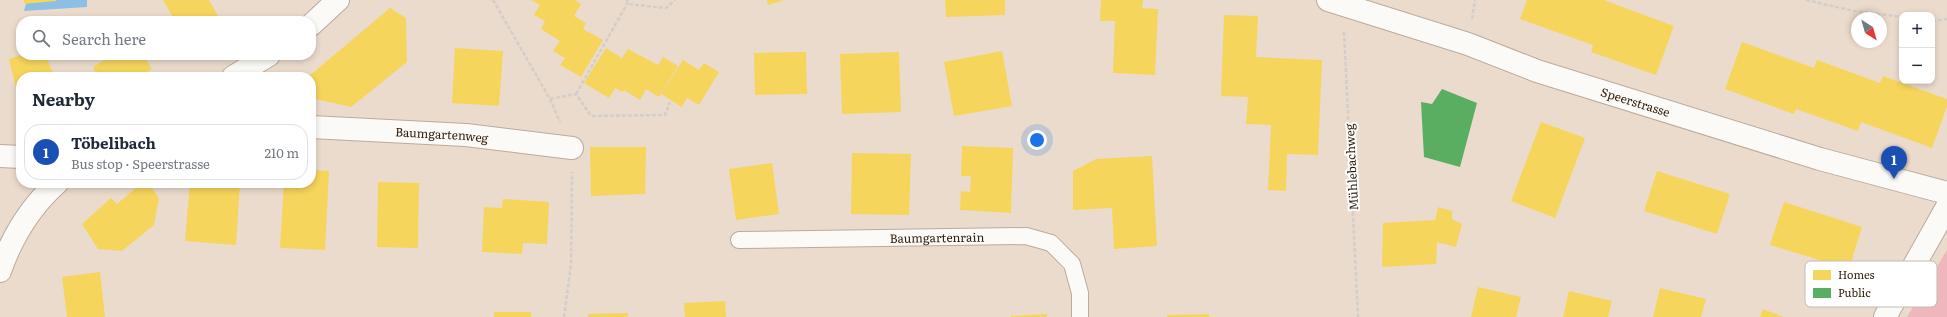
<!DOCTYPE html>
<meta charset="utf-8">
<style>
body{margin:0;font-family:Literata,serif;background:#f2f2f3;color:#1f2937}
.controls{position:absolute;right:12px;top:12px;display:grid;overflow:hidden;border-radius:8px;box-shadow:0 2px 6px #0003}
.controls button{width:36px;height:36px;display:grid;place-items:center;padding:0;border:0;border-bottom:1px solid #e0e1e3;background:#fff;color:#1f2937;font:20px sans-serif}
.compass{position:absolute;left:1851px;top:12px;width:36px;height:36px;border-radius:50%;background:#fff;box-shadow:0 2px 6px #0003;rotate:143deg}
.you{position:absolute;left:1037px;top:140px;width:14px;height:14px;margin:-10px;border:3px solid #fff;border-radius:50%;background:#1a73e8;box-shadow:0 0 0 6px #1a73e833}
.badge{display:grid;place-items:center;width:26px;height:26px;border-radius:50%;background:#71604f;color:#fff;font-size:13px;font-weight:700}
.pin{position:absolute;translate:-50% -33px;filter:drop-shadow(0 1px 2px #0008)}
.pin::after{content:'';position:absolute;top:21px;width:14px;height:12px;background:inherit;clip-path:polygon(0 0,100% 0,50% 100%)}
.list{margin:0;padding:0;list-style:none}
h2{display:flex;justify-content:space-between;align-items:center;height:52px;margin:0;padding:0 16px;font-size:17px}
h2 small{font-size:13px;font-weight:400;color:#747a83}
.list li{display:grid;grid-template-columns:26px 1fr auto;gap:12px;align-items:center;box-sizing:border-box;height:56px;margin:0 8px 8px;padding:0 8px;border:1px solid #e0e1e3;border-radius:16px}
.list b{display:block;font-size:15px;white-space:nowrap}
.list p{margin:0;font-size:13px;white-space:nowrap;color:#747a83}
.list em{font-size:13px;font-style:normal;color:#747a83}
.icon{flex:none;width:22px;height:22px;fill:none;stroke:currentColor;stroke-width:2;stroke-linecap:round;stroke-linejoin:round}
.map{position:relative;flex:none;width:1947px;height:317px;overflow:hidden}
.search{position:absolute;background:#fff;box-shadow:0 2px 6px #0003;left:16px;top:16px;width:300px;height:44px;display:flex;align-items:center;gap:10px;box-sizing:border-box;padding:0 14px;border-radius:16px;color:#747a83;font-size:15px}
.panel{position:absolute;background:#fff;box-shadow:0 2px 6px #0003;left:16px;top:72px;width:300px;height:116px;border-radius:16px}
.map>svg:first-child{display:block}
.green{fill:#efb6bd}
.water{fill:#8dbfe4}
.homes{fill:#f6d55c}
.public{fill:#5aae61}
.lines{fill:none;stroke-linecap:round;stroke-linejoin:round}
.service-casing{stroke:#bbab9c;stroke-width:18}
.minor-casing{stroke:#bbab9c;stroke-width:24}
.tertiary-casing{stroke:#bbab9c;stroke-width:24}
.path{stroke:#d3cec9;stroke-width:2.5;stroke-dasharray:4 2;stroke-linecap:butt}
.service{stroke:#fcfaf7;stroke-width:16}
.minor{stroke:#fcfaf7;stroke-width:22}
.tertiary{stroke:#fcfaf7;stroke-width:22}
.labels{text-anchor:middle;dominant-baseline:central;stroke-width:4;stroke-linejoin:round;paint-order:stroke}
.street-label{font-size:12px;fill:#301e0c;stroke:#fff}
.key{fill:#fff;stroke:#c1bcb6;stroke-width:1}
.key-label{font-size:11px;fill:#301e0c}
</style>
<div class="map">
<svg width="1947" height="317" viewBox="0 0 1947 317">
<rect width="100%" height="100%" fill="#ebdbcc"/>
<path class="green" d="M1947,250V317H1907Z"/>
<path class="water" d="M27,0H87V7L24,11Z"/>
<g class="homes">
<path d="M24,0H56V1L24,4Z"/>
<path d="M163,0H209L221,21H175Z"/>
<path d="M531,0H575L581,4L574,16L586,23L583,29L603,40L581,77L560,65L565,58L553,51L560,41L541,29L545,21L534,15L540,5Z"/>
<path d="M767,0H784L768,5Z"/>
<path d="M945,0H1005V15L946,17Z"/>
<path d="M1101,0H1143L1142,8L1158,9L1155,75L1113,73L1115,21H1100Z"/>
<path d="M1527,0H1604L1674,26L1656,75L1591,52L1593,45L1520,19Z"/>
<path d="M390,8L406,18L407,62L351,107L311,98V77H308Z"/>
<path d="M1224,15L1258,16L1256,57L1322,60L1318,155L1287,154L1286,191L1268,190L1271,125L1246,124L1248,97L1221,96Z"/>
<path d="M1742,42L1814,68L1817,60L1880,83L1883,76L1947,99V106L1932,148L1861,122L1858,131L1796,109L1794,114L1725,89Z"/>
<path d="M455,48L503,51L499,106L452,103Z"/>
<path d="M606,48L622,58L628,49L658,65L663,57L678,66L659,97L646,89L640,100L624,90L623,92L615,88L609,98L584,83Z"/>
<path d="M1002,51L1012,106L954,116L944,62Z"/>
<path d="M806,52L807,94L755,95L754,53Z"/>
<path d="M899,52L901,112L842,114L840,54Z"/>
<path d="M21,55H45L55,77H21L20,105L9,59Z"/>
<path d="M114,55H143L152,69L137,77H98L93,67Z"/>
<path d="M683,60L699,70L704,63L719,72L699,105L687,98L682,107L661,94Z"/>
<path d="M1541,122L1585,138L1555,218L1511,201Z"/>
<path d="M962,146L1013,148L1011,213L960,210L961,191L970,192L971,176H961Z"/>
<path d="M590,147H646L645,194L591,196Z"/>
<path d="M852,153L911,154L909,215L851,214Z"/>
<path d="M1152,156L1157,246L1114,249L1112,208L1073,210V171L1096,159Z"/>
<path d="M772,163L779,214L736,220L729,169Z"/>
<path d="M311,170L329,171L325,250L280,248L284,183H311Z"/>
<path d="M1657,171L1730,194L1717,234L1644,211Z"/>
<path d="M378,182L419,183L418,248L377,247Z"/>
<path d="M142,183H148L159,198L154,225L122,251L98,249L82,224L111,198L117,204Z"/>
<path d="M190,183H240L236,245L185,241Z"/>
<path d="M503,199L549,202L547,244L523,243L522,254L482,252L484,207L502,208Z"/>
<path d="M1784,202L1862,227L1849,269L1770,245Z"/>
<path d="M1438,207L1452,211V219L1462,224L1456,247L1437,242L1436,264L1382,267L1383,223L1435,220Z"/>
<path d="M100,272L105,317H67L62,277Z"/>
<path d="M1478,287L1521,297L1516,317H1471Z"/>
<path d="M1660,288L1706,299L1701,317H1653Z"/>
<path d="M1569,291L1612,301L1608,317H1563Z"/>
<path d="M725,301L726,317H685L684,303Z"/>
<path d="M1763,309L1784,317H1760Z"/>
<rect x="494" y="312" width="37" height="5"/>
<path d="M628,313V317H588V314Z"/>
<path d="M1047,314V317H1011V316Z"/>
<path d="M1209,314V317H1167V315Z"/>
</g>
<path class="public" d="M1442,89L1477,103L1460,167L1424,157L1421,102L1432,104Z"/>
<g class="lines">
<g class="service-casing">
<g id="service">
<path id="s1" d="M739,240L1026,236L1051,243L1072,264L1080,293V317"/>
</g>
</g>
<g class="minor-casing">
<g id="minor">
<path id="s2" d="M1328,0L1468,44L1537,71L1820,159L1947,193"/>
<path id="s3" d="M311,127L466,135L572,148"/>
<path d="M0,156L21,157"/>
<path d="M1885,317L1947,207"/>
</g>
</g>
<g class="tertiary-casing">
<g id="tertiary">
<path d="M311,25L338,0"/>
<path d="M233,77L269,55"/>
<path d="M0,271C12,237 30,207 57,183"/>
</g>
</g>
<g class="path">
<path d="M493,0L550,99L560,122"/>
<path d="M627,0V4L666,8L675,0"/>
<path d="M1806,0L1854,11L1902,17"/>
<path d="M1472,19L1475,0"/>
<path d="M1932,21L1947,19"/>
<path d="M1344,32L1358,317"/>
<path d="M576,94L627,4"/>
<path d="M550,99L576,94L591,116L665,115L670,102"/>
<path d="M564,317L571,265L572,172"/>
</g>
<use href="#service" class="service"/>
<use href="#minor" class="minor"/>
<use href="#tertiary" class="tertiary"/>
</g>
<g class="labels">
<g class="street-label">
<text stroke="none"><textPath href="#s2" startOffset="324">Speerstrasse</textPath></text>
<text stroke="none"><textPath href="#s3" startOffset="131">Baumgartenweg</textPath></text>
<text transform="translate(1351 167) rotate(-93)">Mühlebachweg</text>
<text stroke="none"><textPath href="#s1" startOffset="198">Baumgartenrain</textPath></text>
</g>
</g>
<rect x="1805" y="261" width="132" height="46" rx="6" class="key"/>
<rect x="1813" y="270" width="18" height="10" fill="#f6d55c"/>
<rect x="1813" y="288" width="18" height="10" fill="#5aae61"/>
<g class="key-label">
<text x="1838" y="279">Homes</text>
<text x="1838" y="297">Public</text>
</g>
</svg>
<div class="controls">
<button>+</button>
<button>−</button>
</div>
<svg class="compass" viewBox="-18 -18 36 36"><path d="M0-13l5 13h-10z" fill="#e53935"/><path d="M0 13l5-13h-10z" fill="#747a83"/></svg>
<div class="you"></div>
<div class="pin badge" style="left:1894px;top:179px;background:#1a4fb4">1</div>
<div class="search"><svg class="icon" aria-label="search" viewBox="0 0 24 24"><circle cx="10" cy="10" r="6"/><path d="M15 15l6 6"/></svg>Search here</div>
<section class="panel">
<h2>Nearby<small></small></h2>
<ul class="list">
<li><span class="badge" style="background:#1a4fb4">1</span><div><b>Töbelibach</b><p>Bus stop · Speerstrasse</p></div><em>210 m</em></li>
</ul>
</section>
</div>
